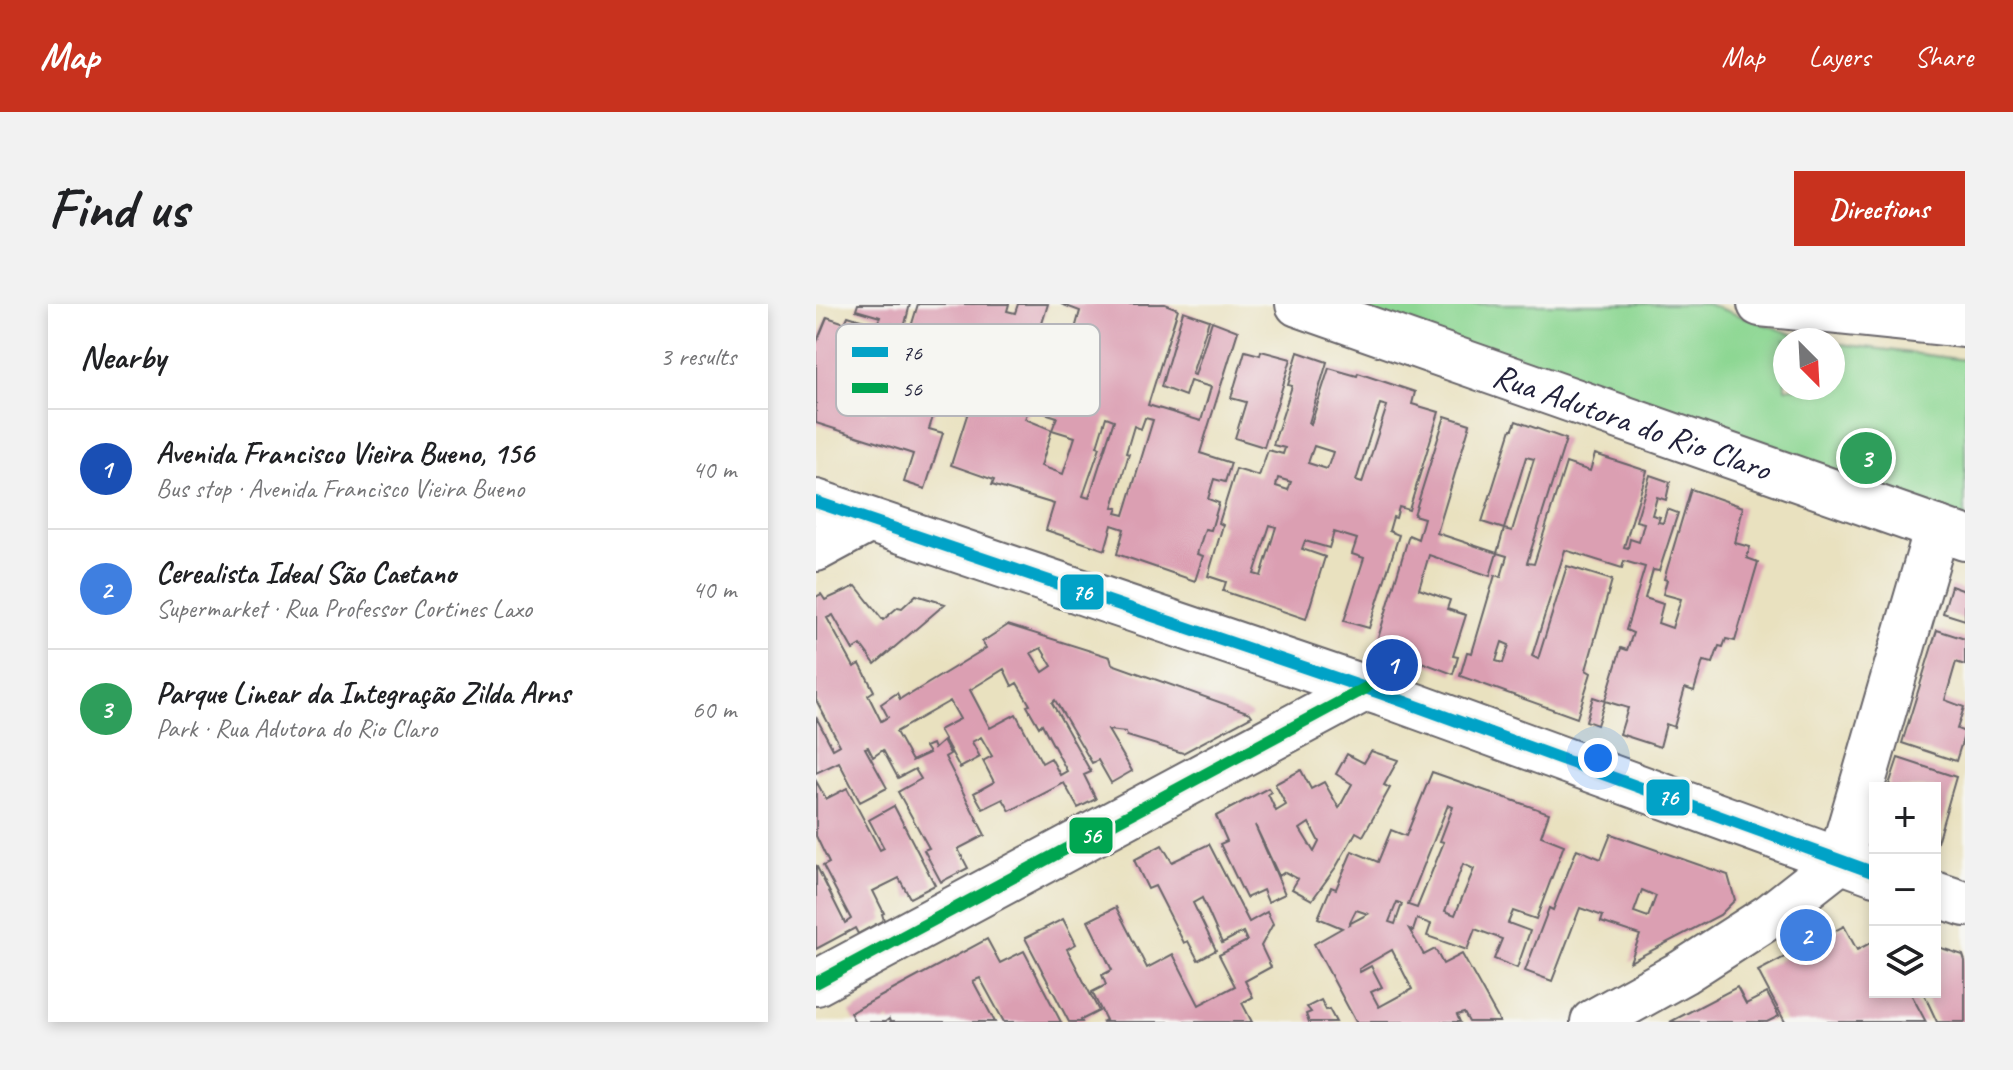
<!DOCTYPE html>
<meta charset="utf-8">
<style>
body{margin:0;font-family:Caveat,sans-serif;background:#f2f2f2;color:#202124}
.controls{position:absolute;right:24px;bottom:24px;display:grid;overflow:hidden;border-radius:0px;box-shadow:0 4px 12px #0003}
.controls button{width:72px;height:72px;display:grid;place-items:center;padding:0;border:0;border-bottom:2px solid #e0e0e0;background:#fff;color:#202124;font:40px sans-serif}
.compass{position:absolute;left:957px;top:24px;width:72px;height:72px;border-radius:50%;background:#fff;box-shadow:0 4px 12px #0003;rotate:156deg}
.you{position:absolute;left:782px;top:454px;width:28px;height:28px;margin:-20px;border:6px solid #fff;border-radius:50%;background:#1a73e8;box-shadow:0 0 0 12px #1a73e833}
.badge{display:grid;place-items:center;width:52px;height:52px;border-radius:50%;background:#c8321e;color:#fff;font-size:26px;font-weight:700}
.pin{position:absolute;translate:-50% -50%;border:4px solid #fff;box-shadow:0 2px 8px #0006}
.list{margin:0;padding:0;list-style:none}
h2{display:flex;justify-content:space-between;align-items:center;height:104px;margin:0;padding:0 32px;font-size:34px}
h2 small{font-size:26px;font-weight:400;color:#757577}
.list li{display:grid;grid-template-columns:52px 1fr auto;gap:24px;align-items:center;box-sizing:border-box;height:120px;padding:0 32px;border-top:2px solid #e0e0e0}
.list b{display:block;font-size:30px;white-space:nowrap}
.list p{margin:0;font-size:26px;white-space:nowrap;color:#757577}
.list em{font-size:26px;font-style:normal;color:#757577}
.icon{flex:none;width:44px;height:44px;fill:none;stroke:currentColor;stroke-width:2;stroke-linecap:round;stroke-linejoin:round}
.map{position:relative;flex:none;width:1149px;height:718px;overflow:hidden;border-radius:0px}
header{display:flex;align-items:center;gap:48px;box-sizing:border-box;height:112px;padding:0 40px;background:#c8321e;color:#fff}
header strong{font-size:38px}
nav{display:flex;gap:44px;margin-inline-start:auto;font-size:28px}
.intro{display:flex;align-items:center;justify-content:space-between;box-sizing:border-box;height:192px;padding:0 48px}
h1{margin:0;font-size:56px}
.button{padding:20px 36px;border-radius:0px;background:#c8321e;color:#fff;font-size:28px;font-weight:700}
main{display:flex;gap:48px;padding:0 48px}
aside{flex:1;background:#fff;border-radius:0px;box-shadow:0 4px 12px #0003}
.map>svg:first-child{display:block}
.green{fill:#8dd793;stroke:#587c67;stroke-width:2}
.building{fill:#db9fb2;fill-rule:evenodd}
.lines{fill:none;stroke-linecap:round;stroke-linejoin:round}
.minor-casing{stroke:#686569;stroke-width:48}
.major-casing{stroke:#686569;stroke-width:48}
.minor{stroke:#fff;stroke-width:44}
.major{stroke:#fff;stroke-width:44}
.bus-1-casing{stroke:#f6f6f2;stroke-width:18}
.bus-2-casing{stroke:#f6f6f2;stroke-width:18}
.bus-1{stroke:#02a2c7;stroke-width:12}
.bus-2{stroke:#00a651;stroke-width:12}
.labels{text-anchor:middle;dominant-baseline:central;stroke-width:7;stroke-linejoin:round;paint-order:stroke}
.street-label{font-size:34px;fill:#22223b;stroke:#f6f6f2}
.key{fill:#f6f6f2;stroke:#b6b6bb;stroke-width:2}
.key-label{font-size:22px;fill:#22223b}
.line-badge{stroke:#f6f6f2;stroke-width:3}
.badge-label{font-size:22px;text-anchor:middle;font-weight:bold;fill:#fff}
</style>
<header>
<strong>Map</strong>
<nav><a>Map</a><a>Layers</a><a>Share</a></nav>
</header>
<div class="intro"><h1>Find us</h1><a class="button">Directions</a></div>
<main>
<aside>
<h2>Nearby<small>3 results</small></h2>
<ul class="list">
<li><span class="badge" style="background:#1a4fb4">1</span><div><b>Avenida Francisco Vieira Bueno, 156</b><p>Bus stop · Avenida Francisco Vieira Bueno</p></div><em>40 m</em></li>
<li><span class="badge" style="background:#3f7fe0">2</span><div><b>Cerealista Ideal São Caetano</b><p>Supermarket · Rua Professor Cortines Laxo</p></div><em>40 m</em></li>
<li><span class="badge" style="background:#2e9e5b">3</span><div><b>Parque Linear da Integração Zilda Arns</b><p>Park · Rua Adutora do Rio Claro</p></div><em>60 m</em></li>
</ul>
</aside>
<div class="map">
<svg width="1149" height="718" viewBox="0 0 1149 718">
<rect width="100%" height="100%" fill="#f6f6f2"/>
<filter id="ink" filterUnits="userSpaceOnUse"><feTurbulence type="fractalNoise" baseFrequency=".0125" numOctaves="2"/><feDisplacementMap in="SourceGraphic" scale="16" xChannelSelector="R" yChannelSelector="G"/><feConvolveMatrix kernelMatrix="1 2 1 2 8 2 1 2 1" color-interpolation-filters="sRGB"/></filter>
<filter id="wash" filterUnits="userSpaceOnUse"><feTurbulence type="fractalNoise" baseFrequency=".006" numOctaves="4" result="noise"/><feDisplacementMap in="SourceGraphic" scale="32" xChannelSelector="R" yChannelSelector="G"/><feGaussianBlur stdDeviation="1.8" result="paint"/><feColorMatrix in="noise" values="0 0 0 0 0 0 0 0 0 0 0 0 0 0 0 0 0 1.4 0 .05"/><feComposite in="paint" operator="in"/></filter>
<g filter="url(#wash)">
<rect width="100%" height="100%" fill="#e9e1bf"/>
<path class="green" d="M517,0H891L993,36H969V84H1017V39L1149,56V223Z"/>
<g id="blocks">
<g class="building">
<path d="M42,0H94L88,24L77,20L71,38L59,34L54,57L68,62L55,103L69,108L102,0H193L191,7L199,9L202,0H232L212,65L241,74L238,86L248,89L267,27L259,25L264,7L245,0H349L362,5L332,101L385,117L395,83L374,77L369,92L345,83L367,7L393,16L376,70L379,71L396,17L422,27L384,149L415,159L409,178L398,175L392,195L403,199L395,226L389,225L381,250L387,252L379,277L301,250L308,225L296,221L289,246L230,226L238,200L176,181L178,176L135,161L163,74L146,69L140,86L127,82L113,125L127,129L109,185L88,178L97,150L0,119V40L11,13L29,19L32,12L61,21L64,13L40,6ZM213,104L241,113L236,126L209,115ZM290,113L298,116L273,194L267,192L284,143L281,142ZM329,114L337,116L308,211L300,209L302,204L297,203L313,150L310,149L318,122L325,125ZM236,126L259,133L247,170L225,162Z"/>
<path d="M429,47L444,51L445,47L475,55L448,143L419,134L430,98L415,94Z"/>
<path d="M482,48L511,58L493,119L495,120L513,64L541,72L542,69L599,88L596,100L623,108L593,206L583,203L580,214L577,213L573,227L583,231L553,324L528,317L548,254L536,250L541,235L518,228L513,244L489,237L486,245L509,253L490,315L407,287L410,278L392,272L407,221L403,219L420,165L443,172L452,146L467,150L469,144L457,141L476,82L472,81ZM564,100L571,102L546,179L540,177ZM498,142L517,148L511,165L492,159ZM462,174L475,178L472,186L460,182ZM454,221L460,223L445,272L438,270Z"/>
<path d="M629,112L654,120L621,229L681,249L688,225L666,218L695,125H697L700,117L750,135L711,259L718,260L750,159L774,167L779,150L831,167L808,243L812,244L814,235L823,238L828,219L820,217L834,171L854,178L850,196L841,193L836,211L844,213L842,218L847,219L851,205L862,209L843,267L837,266L829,294L847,300L842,319L856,324L865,295L847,290L851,276L848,275L875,185L927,203L919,239L934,243L931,254L942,258L919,337L910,335L907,343L903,342L897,359L887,357L878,387L869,384L858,423L850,420L844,443L804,430L812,404L789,397L805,344L811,346L817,329L810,326L829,263L808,257L806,264L749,246L716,352L722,355L751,262L796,276L770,366L775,369L761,414L644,372L651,348L656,349L679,271L685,273L691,252L681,249L674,272L613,251L603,285L634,296L631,305L650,311L637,352L642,353L637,370L560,341L593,231L602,235L608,214L598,211ZM710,153L718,155L696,227L688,225ZM686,338L693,341L687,359L680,357Z"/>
<path d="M40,282L67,316L82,303L86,304L100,291L129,300L59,360L45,341L37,346L17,311L11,314L38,363L44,360L58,387L52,391L65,417L72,413L65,400L81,389L84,395L92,390L93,391L170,344L166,338L192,321L294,353L296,360L434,409L436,412L367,449L311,432L310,428L292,426L316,467L295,479L282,456L276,459L239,396L236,399L275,468L268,471L280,495L262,504L248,479L194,507L187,495L167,505L158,489L178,478L167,457L176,452L165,433L156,438L164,453L144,464L123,426L144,415L134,397L80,428L96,457L113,449L109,443L116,440L118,445L127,437L134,450L129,453L169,531L142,545L152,564L125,578L108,546L113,544L82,488L105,475L99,465L82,474L67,446L57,453L52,443L49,444L71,484L44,498L23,458L0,469V413L17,445L24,441L0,396V293L5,290L9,296ZM225,344L236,362L227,368L215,349ZM188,365L196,382L201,379L214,401L211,402L223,423L226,420L251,467L244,471L235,454L226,459L200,410L174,424L154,386Z"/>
<path d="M1135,282L1149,287V316L1127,309Z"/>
<path d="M1121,326L1149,335V361L1140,358L1129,396L1148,403L1141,425L1149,428L1140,457L1086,439Z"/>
<path d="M777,393L789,397L781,421L770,417Z"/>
<path d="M555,447L582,456L568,481L574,484L547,532L540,528L520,563L496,596L476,585L482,575L469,568L463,572L439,521L469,590L452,598L447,586L430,594L404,540L411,537L400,512L452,484L455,488L452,490L460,507L470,501L459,480L485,466L495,485L508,478L523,504L536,480L520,470L531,450L548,459ZM493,519L503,538L498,548L484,525Z"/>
<path d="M1082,454L1140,473L1120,542L1119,484H1072Z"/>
<path d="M616,468L733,509L725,532L748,541L720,615L697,607L692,619L714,627L701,664L678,655L686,635L659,625L651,646L611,632L615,620L601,615L597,627L593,625L608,651L619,645L627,660L646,650L684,718H653L648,709L641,711L644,718H540L498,640L526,624L502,614L515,583L520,585L536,547L562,558L575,526L590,532ZM632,501L637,503L624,537L628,538L601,604L592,601ZM647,560L658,565L639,611L629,607ZM581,598L586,600L579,620L573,618ZM540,606L552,610L533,620ZM576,646L596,685L563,703L555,688L566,683L555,662L544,668L543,665Z"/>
<path d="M0,477L10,495L31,484L64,546L68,544L53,516L78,502L119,581L94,594L83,574L57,587L68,609L66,610L68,616L42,630L39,624L0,645V561L29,619L35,615L7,562L13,559L0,532Z"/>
<path d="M795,530L912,571L919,596L904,611L814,658L824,631L785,618L787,612L764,604L736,677L709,667L733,604L737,606L761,545L785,555ZM826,586L840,592L832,613L818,608Z"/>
<path d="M393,540L433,618L451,608L457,620L445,642L455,663L429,677L437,693L426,699L436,718H286L290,716L276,688L290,681L286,671L296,666L272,617L300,603L331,664L357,650L383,701L419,682L403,651L431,637L427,628L406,639L386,594L377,599L400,646L382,656L372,637L368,639L339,582L332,585L318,556L346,541L356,558Z"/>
<path d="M247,615L260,640L251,645L283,707L265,716L266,718H253L209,634Z"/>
<path d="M1028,622L1041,646L1056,638L1059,644V688H1094L1110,718H969L942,667Z"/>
<path d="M171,635L184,659L208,647L245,718H188L164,674L157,677L179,718H74L73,715L69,718H39L34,709Z"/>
<path d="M1119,642L1147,651L1149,657V718H1121L1107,688H1119Z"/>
<path d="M921,683L930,700L951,689L963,712L951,718H854Z"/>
<path d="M505,696L510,706L513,705L520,718H493L490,710L495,708L491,703Z"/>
</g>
</g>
</g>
<g filter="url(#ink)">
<use href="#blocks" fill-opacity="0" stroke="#686569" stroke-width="2"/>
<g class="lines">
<g class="minor-casing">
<g id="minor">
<path id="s1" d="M482,0L1149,234"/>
<path d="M0,198L567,390L1059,569"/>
<path d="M0,245L52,217"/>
<path d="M1024,557L1121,224"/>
<path d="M1119,590L1149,600"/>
<path d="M0,679L550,384"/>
<path d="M777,718L867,668L954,612L1024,557"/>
</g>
</g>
<g class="major-casing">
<path id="major" d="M944,0L1149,21"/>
</g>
<use href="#minor" class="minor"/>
<use href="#major" class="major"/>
<g class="bus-1-casing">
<path id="bus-1" d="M0,198L567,390L1059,569"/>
</g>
<g class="bus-2-casing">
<path id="bus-2" d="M0,679L550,384"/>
</g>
<use href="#bus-1" class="bus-1"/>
<use href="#bus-2" class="bus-2"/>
</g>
</g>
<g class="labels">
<g class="street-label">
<text stroke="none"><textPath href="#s1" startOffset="354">Rua Adutora do Rio Claro</textPath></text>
</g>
</g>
<rect x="20" y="20" width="264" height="92" rx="12" class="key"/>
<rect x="36" y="43" width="36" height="10" fill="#02a2c7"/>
<rect x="36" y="79" width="36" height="10" fill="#00a651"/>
<g class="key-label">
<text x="86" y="56">76</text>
<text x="86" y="92">56</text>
</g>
<g class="line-badge">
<rect x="243" y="269" width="46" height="38" rx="8" fill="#02a2c7"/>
<rect x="829" y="474" width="46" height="39" rx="8" fill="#02a2c7"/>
<rect x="252" y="512" width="46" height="39" rx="8" fill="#00a651"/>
</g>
<g class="badge-label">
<text x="266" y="296">76</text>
<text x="852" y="501">76</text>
<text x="275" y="539">56</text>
</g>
</svg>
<div class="controls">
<button>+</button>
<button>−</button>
<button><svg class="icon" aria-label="layers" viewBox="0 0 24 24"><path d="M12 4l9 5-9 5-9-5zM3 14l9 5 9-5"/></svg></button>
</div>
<svg class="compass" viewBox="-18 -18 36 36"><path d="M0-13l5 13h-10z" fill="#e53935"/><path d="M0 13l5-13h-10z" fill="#757577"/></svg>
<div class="you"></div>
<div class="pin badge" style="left:576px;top:361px;background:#1a4fb4">1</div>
<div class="pin badge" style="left:990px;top:631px;background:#3f7fe0">2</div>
<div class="pin badge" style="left:1050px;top:154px;background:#2e9e5b">3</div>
</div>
</main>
